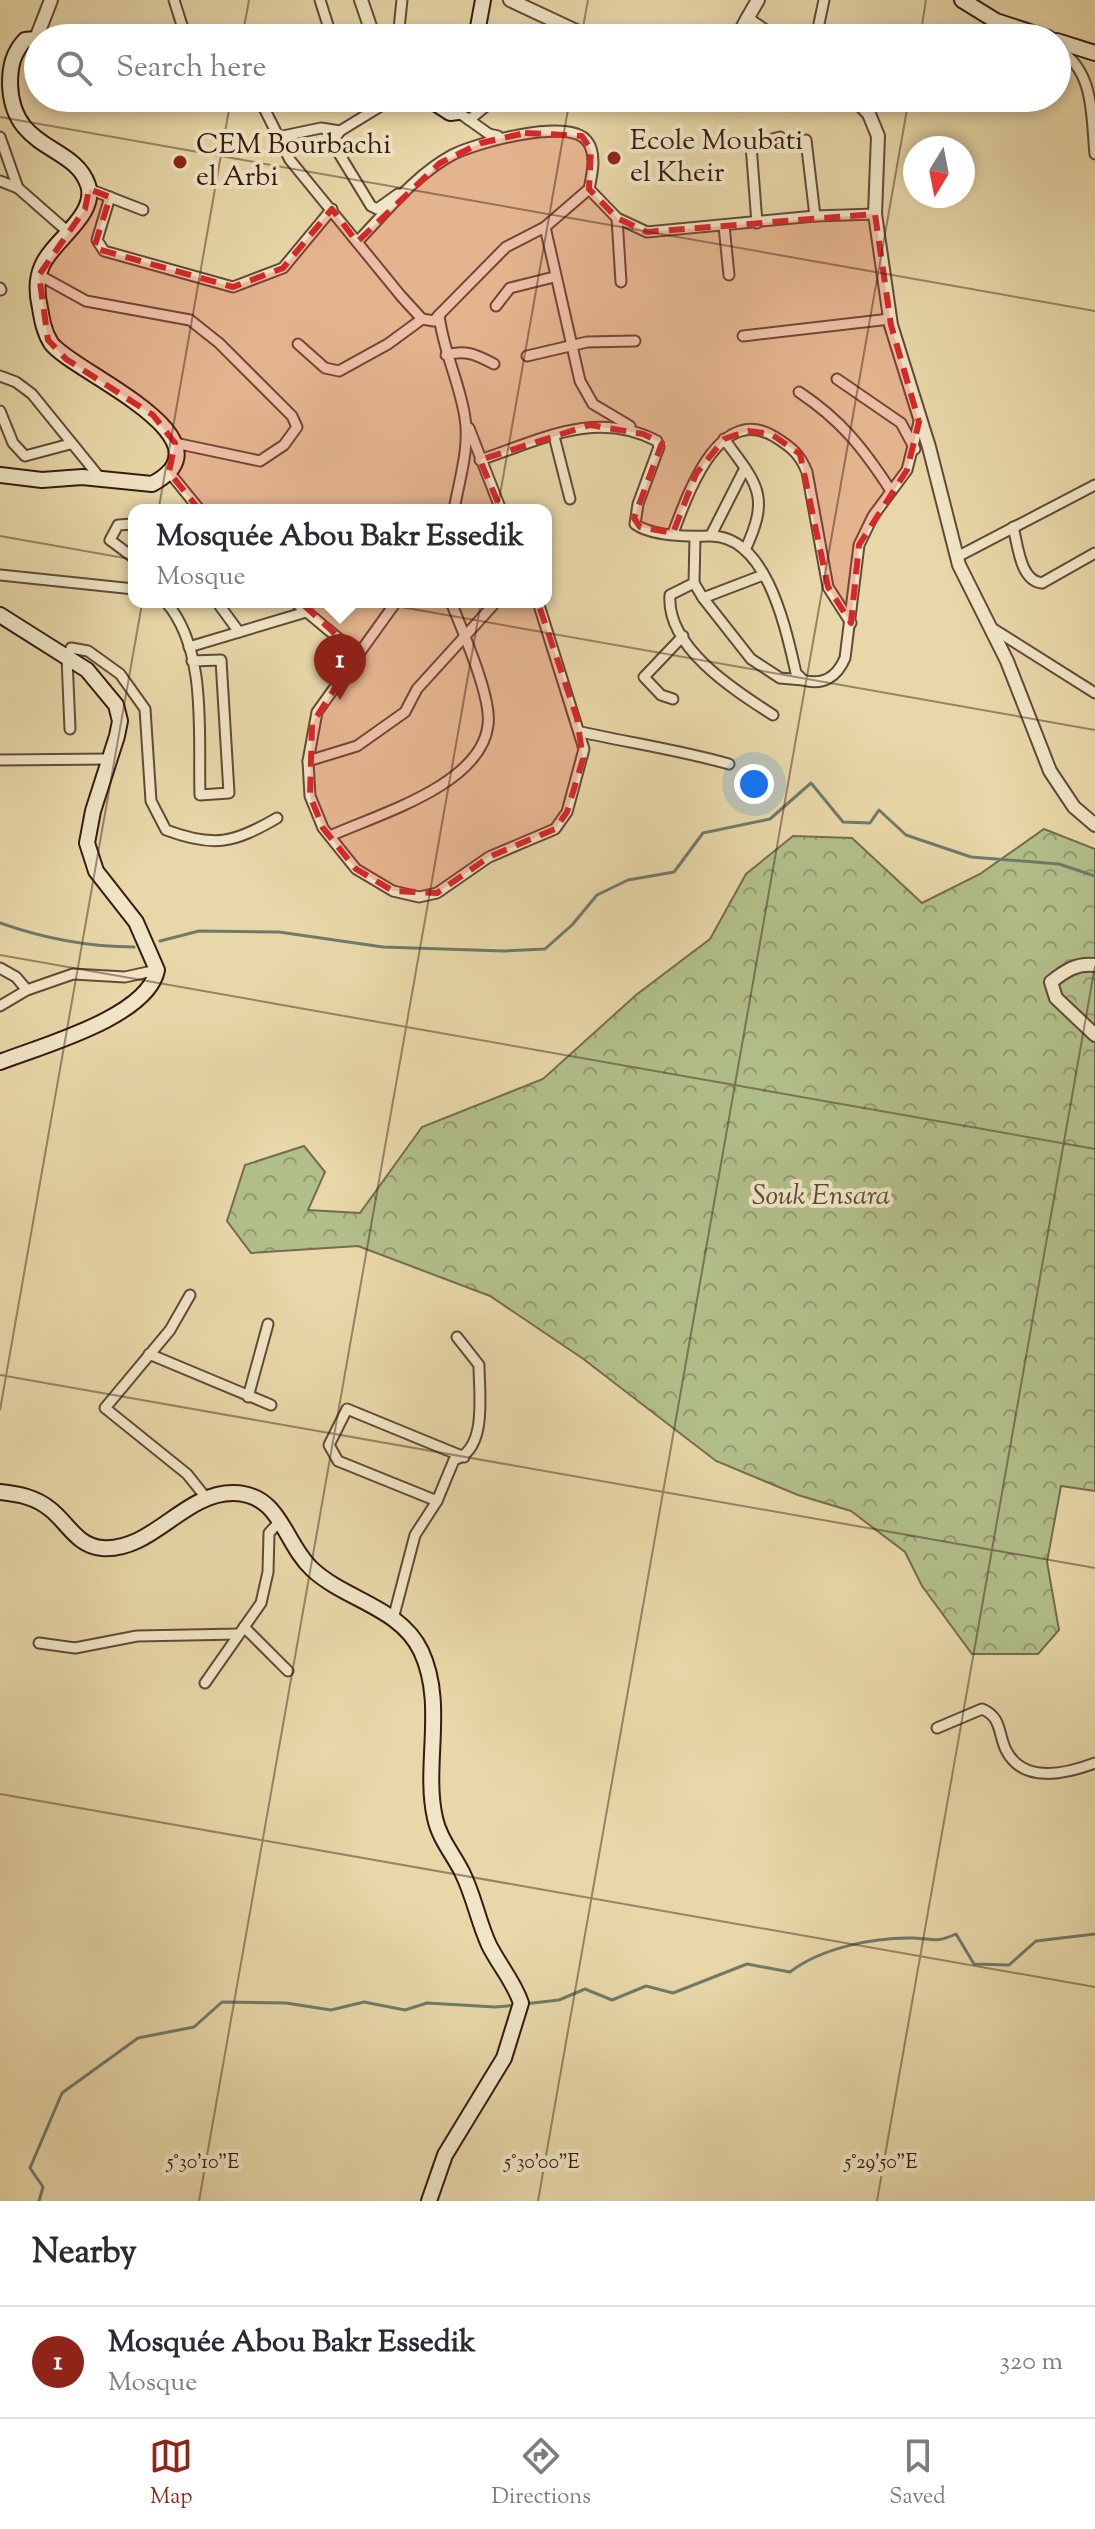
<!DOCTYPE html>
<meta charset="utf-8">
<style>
body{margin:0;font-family:"Sorts Mill Goudy",serif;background:#f7f7f7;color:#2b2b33}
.compass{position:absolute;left:903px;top:136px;width:72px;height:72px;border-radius:50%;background:#fff;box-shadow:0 4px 12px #0003;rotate:190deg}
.you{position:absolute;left:754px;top:784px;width:28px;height:28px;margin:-20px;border:6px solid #fff;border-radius:50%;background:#1a73e8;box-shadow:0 0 0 12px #1a73e833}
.badge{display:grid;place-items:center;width:52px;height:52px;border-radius:50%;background:#8f2418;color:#fff;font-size:26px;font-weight:700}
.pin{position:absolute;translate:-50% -66px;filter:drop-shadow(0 2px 4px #0008)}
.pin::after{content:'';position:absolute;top:42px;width:28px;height:24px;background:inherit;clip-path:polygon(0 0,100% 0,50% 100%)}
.popup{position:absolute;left:128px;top:504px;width:424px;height:104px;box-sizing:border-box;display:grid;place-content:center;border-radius:16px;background:#fff;filter:drop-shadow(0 2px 6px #0005);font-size:26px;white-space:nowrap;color:#7c7c81}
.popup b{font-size:30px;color:#2b2b33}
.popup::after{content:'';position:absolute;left:50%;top:100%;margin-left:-16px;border:16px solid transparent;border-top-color:#fff}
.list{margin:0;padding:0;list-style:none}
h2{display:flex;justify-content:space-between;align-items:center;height:104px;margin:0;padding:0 32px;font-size:34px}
h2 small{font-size:26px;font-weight:400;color:#7c7c81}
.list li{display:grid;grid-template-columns:52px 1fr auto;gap:24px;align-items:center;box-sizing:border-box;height:112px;padding:0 32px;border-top:2px solid #e1e1e2}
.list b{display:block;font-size:30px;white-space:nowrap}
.list p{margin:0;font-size:26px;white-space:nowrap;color:#7c7c81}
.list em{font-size:26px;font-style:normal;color:#7c7c81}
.icon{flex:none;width:44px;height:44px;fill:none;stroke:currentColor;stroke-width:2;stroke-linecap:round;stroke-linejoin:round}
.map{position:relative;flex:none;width:1095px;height:2201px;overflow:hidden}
.search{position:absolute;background:#fff;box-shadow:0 4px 12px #0003;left:24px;right:24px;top:24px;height:88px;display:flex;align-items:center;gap:20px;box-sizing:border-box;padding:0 28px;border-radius:44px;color:#7c7c81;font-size:30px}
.sheet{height:216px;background:#fff}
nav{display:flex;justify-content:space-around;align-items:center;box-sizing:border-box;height:112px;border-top:2px solid #e1e1e2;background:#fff;font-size:22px;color:#7c7c81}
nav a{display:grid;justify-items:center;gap:4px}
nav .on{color:#8f2418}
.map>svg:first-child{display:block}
.forest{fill:url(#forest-crowns);stroke:#746d4e;stroke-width:2}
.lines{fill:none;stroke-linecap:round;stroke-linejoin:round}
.stream{stroke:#707a6b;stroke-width:3}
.minor-casing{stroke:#624a38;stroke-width:13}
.tertiary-casing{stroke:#624a38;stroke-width:16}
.secondary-casing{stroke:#351b12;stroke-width:18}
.minor{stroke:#f0e5c6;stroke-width:9}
.tertiary{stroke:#f0e5c6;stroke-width:12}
.secondary{stroke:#f0e5c6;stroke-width:14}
.marked{fill:#d62828;fill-opacity:0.2;stroke:#d62828;stroke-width:6;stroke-dasharray:16 10;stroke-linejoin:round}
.ticks{fill:none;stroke:#351b12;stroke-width:2;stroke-opacity:0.45}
.poi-dot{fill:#8f2418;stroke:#f0e5c6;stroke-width:3}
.labels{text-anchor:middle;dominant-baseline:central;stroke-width:8;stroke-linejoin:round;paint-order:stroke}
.poi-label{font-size:28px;fill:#351b12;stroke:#f0e5c6;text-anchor:start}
.park-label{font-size:28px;font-style:italic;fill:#5a4c36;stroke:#f0e5c6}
.ticks-label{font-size:20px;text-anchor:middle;fill:#351b12;stroke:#f0e5c6;stroke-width:8;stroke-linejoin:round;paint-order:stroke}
</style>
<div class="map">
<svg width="1095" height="2201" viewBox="0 0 1095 2201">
<defs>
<pattern id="forest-crowns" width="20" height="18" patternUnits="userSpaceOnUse" patternTransform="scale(2)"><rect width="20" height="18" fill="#b2bf8a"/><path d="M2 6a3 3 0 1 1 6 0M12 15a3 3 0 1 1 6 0" fill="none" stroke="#929a6f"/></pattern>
</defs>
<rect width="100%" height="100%" fill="#e8d7a8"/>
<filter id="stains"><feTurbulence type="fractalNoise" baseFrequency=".0025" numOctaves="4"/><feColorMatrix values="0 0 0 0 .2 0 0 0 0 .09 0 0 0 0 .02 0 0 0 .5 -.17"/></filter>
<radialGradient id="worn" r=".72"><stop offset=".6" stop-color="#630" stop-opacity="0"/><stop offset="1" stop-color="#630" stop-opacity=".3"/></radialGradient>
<path class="forest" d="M1044,829L1095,849V1491L1061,1486L1047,1562L1059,1630L1038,1654H972L922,1586L905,1552L851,1511L798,1495L716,1461L582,1358L490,1296L358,1246L251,1253L227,1221L245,1165L304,1146L325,1172L308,1210L360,1213L422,1127L543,1079L636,995L710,939L746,874L793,836L852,838L922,903L980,874Z"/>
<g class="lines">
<g class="stream">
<path d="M0,923C45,939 86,947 134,947"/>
<path d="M160,941L199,931L279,932L383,947L504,951L545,949L572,925L597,895L628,880L674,872L703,833L770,819L811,783L843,822L870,823L879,810L906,835L971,857L1059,864L1095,876"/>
<path d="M524,2004L559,2000L585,1989L612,2000L646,1986L673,1993L747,1964L790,1972C821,1948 874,1937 914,1938C934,1939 936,1943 956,1934L974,1964L1009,1965L1036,1941L1095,1934"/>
<path d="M39,2201L43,2187L30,2168L62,2093L138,2038L194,2027L222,2002L286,2003L331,2010L364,2002L405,2010L427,2003L495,2007L517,2005"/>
</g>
<g class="minor-casing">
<g id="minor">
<path d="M174,0L186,38"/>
<path d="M320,0L332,38"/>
<path d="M398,38L402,0"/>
<path d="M816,38L824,0"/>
<path d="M1057,48C1095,71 1091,114 1095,154"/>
<path d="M259,98L290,160L401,296L422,319L434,321L439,315"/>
<path d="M394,98L340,131L332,142L371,206L377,209L398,194"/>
<path d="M458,112L489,134L498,136"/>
<path d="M469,120L496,98"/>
<path d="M0,137L18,188"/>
<path d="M278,137L321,128L340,131"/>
<path d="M806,140L815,216"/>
<path d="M0,181L18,188L67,231"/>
<path d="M89,189L143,210"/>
<path d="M589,189L617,218L647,232L815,216L875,214"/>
<path d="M110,197L97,240L104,251L233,287L283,268L332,209"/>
<path d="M617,218L621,282"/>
<path d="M757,223L751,145L780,137"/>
<path d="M724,226L729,275"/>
<path d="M545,227L580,381L593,404L630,426"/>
<path d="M357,242C386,212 415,175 452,155C475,143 569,117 587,141C597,153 592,175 589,189L545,227L506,247L439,315C443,351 460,383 465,418C470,447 459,481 454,510"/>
<path d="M39,275L86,301L190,320L219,343L292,416L297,427L284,445L260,461L175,443"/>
<path d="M0,288L1,290"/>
<path d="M496,306L510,288L554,277"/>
<path d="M743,336L890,319"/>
<path d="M298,344L325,368L339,371L388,344L422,319"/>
<path d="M446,355C465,349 477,355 494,364"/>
<path d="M527,356L587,342L635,341"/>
<path d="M0,376L16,382L32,394L101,479"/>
<path d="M837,379L901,423L915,449"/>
<path d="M799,392C841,420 864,449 891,491"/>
<path d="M0,411L13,443L25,456L70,444"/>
<path d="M469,428L501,510"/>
<path d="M554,436L570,499"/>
<path d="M724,439C757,484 771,495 745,550"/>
<path d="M480,460C540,440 596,409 657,441L659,447L638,504L635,524C651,536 689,537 708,536C767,533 786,630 796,673L803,680C823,686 837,677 845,658L859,545L873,516L907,470L919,422"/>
<path d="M169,472L200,510"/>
<path d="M134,524L118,525L110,540L134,558"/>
<path d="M1013,527C1018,545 1020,581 1042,583L1095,553"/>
<path d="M673,533C687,497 718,402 775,437C791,447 800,454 807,472L828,587L851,623"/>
<path d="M711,535L745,468"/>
<path d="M695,538L694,583L703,598L751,659L780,678L803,680"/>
<path d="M957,557L1095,485"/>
<path d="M0,575L134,589"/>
<path d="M694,583L670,595C666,647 734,690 773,715"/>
<path d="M703,598L763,575"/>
<path d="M166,602C208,651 198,734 200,795L229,793L221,660L192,661"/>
<path d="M217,602L239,632"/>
<path d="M295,602L357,654"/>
<path d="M396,602L317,712L308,761L310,796L323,828L356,869L393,891L419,897L437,893L489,857L555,829L567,812L584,749L538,602"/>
<path d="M992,628L1095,693"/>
<path d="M189,647L306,612"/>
<path d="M673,699L661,695L644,677L683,636"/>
<path d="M70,729L67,658L71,648L88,651L120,674L145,709L151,801L166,830C214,848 234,843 277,818"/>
<path d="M581,732C631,743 679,750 729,764"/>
<path d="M0,760L110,759"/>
<path d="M308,761L357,746L405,712L417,689L496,602"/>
<path d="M330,836C379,814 481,785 488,725C492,697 462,630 451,602"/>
<path d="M0,968L16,977L27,990L0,1006"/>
<path d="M27,990L73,974L125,977L157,970"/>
<path d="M190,1295L170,1330L105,1408L187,1474L207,1499"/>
<path d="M149,1354L271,1405"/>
<path d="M248,1397L268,1324"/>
<path d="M437,1501L338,1461L329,1445L347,1409L464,1457"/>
<path d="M393,1619L415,1535L437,1501L454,1460C488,1450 479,1394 479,1365L457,1337"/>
<path d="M244,1627L288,1671"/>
<path d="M39,1643L75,1648L137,1636L239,1634"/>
<path d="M205,1683L261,1603L268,1572L269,1533L281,1520"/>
<path d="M937,1728L982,1709C1002,1717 998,1734 1006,1750C1023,1784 1066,1774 1095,1763"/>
</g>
</g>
<g class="tertiary-casing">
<g id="tertiary">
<path d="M361,0L374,38"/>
<path d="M510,0L591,38"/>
<path d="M758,0L747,19L775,38"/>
<path d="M37,36L51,0"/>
<path d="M737,38L747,19"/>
<path d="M854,98L869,114L878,136L875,214L891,325L929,447L959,565L1007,661L1050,771L1074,807L1095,825"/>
<path d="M1095,965C1076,963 1065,971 1051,982L1056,998L1095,1035"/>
</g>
</g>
<g class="secondary-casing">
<g id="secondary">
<path d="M962,0L996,21L1048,38"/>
<path d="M476,38L483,0"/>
<path d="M1057,41L1095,53"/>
<path d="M427,98L450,113L458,112L465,98"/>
<path d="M0,475L42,480L82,477L152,484C239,438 70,371 51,343C44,332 42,320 40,308C37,295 36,279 42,266C52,241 98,215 88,185C74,143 12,152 10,84C10,66 13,53 25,40L48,38"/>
<path d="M0,615L87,670L116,705L120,721L117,736L93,811L87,843L96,871L136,922L157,970C148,1017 41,1046 0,1062"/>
<path d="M0,1492C19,1494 35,1497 50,1509C68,1523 77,1546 102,1548C152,1552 184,1492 234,1493C281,1494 284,1543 312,1569C345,1600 400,1607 421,1651C446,1704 423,1765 435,1818C439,1838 453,1854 462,1872C474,1896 478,1921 489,1945C499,1965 514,1982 521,2003L504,2058L445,2155L429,2201"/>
</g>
</g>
<use href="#minor" class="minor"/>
<use href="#tertiary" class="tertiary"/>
<use href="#secondary" class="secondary"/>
</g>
<path class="marked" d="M525,133L582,136L591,150L589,189L617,218L647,232L875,214L891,325L919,422L907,470L859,545L851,623L828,587L800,454L771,434L748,431L724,439L696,474L673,533L640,527L634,518L662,443L643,434L590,425L480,460L529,576L577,718L583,759L567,812L555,829L489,857L437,893L393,891L356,869L323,828L310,796L312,724L357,654L197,507L169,472L175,443L153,415L66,359L48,340L39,275L85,209L89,189L110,197L94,248L233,287L283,268L332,209L357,242L440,163L481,143Z"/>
<path class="ticks" d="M242,38L249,0M581,38L588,0M920,38L926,0M0,117L1095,311M0,536L1095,730M0,955L1095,1149M0,1375L1095,1568M0,1410L231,98M0,1794L1095,1987M199,2201L570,98M538,2201L909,98M877,2201L1095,966"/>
<g class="poi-dot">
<circle cx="614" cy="158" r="8"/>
<circle cx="180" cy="162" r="8"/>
</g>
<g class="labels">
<g class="poi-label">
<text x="630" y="142">Ecole Moubati<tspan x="630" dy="32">el Kheir</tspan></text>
<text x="196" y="146">CEM Bourbachi<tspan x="196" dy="32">el Arbi</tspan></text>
</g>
<g class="park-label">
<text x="821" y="1197">Souk Ensara</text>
</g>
</g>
<g class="ticks-label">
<text x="203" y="2168">5°30'10"E</text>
<text x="542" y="2168">5°30'00"E</text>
<text x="881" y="2168">5°29'50"E</text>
</g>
<rect width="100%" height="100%" filter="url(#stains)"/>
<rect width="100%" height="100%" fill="url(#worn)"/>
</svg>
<svg class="compass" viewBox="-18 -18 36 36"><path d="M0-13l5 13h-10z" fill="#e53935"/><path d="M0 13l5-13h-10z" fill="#7c7c81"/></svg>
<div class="you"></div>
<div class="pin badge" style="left:340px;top:700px">1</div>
<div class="popup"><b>Mosquée Abou Bakr Essedik</b>Mosque</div>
<div class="search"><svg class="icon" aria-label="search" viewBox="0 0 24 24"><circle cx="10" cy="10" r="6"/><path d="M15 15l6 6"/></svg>Search here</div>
</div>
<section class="sheet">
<h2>Nearby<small></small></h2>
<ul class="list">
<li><span class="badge">1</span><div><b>Mosquée Abou Bakr Essedik</b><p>Mosque</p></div><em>320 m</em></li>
</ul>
</section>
<nav>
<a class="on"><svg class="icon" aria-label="map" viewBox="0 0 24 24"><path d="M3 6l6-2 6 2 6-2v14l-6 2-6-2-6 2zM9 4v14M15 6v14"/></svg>Map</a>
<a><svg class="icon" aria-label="directions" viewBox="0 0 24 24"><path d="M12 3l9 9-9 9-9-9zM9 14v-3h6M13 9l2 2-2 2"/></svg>Directions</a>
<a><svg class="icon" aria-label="saved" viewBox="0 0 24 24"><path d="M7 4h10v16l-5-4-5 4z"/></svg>Saved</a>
</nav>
